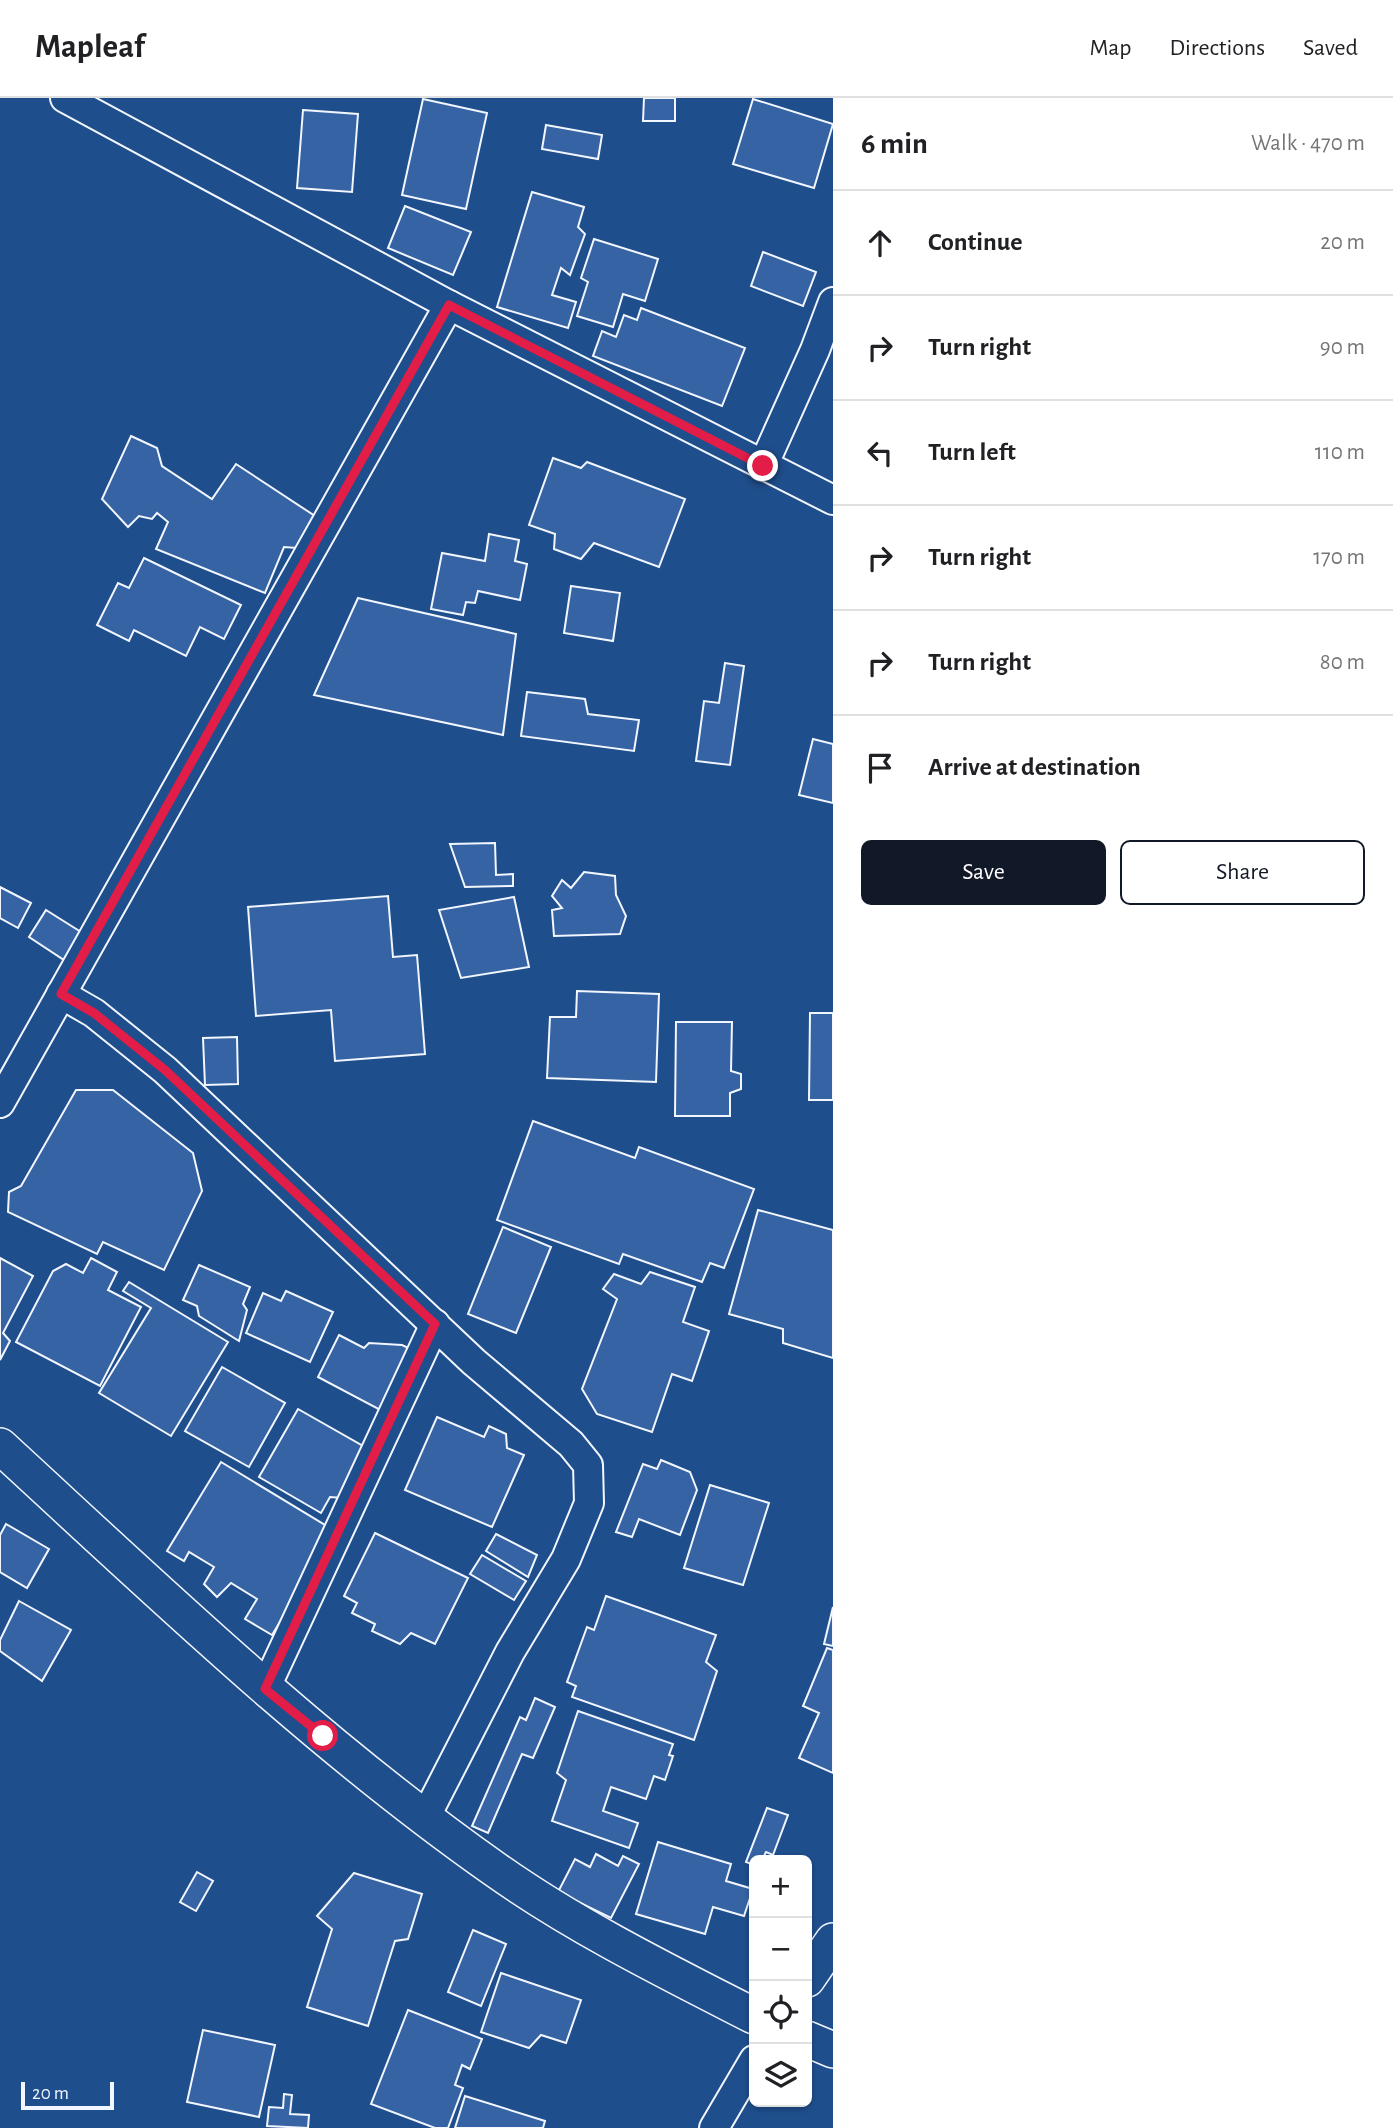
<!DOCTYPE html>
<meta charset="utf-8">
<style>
body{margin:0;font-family:"Alegreya Sans",sans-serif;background:#f6f6f6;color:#202124}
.controls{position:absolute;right:21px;bottom:21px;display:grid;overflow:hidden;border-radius:10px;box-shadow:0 2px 5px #0004}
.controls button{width:63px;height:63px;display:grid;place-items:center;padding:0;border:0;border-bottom:2px solid #e0e0e0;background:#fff;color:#202124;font:35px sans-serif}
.scale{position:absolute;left:21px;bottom:18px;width:93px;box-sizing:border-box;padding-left:7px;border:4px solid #f2f6ff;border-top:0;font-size:19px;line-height:24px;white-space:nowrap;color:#f2f6ff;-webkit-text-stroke:5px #1f4e8c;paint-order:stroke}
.stop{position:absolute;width:21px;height:21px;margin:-16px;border:5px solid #e11d48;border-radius:50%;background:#fff}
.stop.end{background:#e11d48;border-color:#fff;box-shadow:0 2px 7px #0008}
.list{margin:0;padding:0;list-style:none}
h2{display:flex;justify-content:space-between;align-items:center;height:91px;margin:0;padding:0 28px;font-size:30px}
h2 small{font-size:23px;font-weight:400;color:#757577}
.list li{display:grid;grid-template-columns:46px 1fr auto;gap:21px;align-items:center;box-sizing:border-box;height:105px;padding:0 28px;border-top:2px solid #e0e0e0}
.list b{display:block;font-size:26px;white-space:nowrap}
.list em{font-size:23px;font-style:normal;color:#757577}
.actions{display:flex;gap:14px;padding:21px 28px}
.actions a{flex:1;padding:16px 0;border:2px solid #111827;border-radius:10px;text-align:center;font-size:24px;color:#111827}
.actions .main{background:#111827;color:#fff}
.icon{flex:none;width:38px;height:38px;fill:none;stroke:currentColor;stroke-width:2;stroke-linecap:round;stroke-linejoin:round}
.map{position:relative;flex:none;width:833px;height:2030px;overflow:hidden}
header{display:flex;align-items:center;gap:42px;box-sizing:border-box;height:98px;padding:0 35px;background:#fff;border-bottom:2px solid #e0e0e0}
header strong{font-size:33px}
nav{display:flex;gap:38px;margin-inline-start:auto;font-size:24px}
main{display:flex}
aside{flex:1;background:#fff}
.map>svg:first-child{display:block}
.building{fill:#3563a3;stroke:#f2f6ff;stroke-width:2}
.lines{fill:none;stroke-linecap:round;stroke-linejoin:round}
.minor-casing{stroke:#f2f6ff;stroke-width:32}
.tertiary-casing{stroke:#f2f6ff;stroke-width:38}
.minor{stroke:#1f4e8c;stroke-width:28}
.tertiary{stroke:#1f4e8c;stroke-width:35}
.route{stroke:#e11d48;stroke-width:9}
</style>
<header>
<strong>Mapleaf</strong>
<nav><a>Map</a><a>Directions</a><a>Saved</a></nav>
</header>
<main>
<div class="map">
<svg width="833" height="2030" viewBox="0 0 833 2030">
<rect width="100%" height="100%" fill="#1f4e8c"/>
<g class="building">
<path d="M644,0H675V23H643Z"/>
<path d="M423,1L487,15L466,111L402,97Z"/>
<path d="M753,1L833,26L814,90L733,66Z"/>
<path d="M303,12L358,16L352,94L297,90Z"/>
<path d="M546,27L602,37L598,61L542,51Z"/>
<path d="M532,94L584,109L578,129L585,136L570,177L561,170L552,197L576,204L568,230L497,209Z"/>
<path d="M405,108L471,134L453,177L388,150Z"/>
<path d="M594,141L658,161L645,203L623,196L613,229L577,218L588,184L581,180Z"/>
<path d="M763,154L816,174L803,208L751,188Z"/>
<path d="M641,210L745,250L722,308L593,258L602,233L616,239L624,217L637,222Z"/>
<path d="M131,338L157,350L162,368L212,401L236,366L318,420L297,450L284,449L265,495L156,451L168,424L157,415L152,421L139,418L128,429L102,401Z"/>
<path d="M553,360L581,370L587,364L685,401L659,469L594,445L581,461L554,451L555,436L529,427Z"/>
<path d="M489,436L519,442L515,463L527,466L520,502L478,493L475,505L466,504L463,517L431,511L442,455L485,463Z"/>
<path d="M144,460L241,507L224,541L200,529L186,558L134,532L129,543L97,527L118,485L129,490Z"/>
<path d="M571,488L620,495L613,543L564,535Z"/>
<path d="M358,500L516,536L503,637L314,597Z"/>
<path d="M725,565L744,568L730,667L696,663L704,603L719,605Z"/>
<path d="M527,594L585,601L588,616L639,622L634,653L521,638Z"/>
<path d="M813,641L833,646V705L799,697Z"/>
<path d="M495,745L496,777L513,776V788L465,789L450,746Z"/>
<path d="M584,774L615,778L616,797L626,818L620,836L554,838L552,812L562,810L552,798L562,782L571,790Z"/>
<path d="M0,789L31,805L18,830L0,820Z"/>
<path d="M388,798L393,859L417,857L425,956L335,963L331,912L256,918L248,809Z"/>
<path d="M514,799L529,869L461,880L439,812Z"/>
<path d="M46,812L81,834L64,862L29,839Z"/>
<path d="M577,893L659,896L656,984L547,980L550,919H576Z"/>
<path d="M810,915H833V1002H809Z"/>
<path d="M676,924H732L731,973L741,976V991L730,995V1018H675Z"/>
<path d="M237,939L238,986L205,987L203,940Z"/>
<path d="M76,992H113L193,1055L202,1093L164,1172L103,1144L97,1156L8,1114L9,1094L21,1088Z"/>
<path d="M533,1023L635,1060L639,1049L754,1091L724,1170L710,1165L702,1184L623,1156L619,1166L497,1122Z"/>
<path d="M758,1112L833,1132V1260L783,1245V1231L729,1216Z"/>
<path d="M503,1129L551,1149L516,1235L468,1216Z"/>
<path d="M0,1160L33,1178L3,1235L10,1243L0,1262Z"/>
<path d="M91,1160L117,1174L108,1192L141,1209L100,1288L16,1244L53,1173L66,1166L83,1175Z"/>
<path d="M199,1167L250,1189L243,1206L247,1212L239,1243L199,1218L197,1208L183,1202Z"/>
<path d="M650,1174L695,1189L683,1224L709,1233L692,1283L672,1276L652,1334L597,1316L582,1291L617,1201L603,1191L614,1176L641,1186Z"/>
<path d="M129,1184L228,1244L171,1338L99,1295L151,1210L123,1193Z"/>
<path d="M286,1193L333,1214L310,1264L246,1235L263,1195L281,1203Z"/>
<path d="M339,1237L364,1250L369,1245L402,1247L415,1253L384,1314L318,1279Z"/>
<path d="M222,1269L285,1305L249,1369L185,1333Z"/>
<path d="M298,1311L363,1348L343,1400L330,1399L321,1415L259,1379Z"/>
<path d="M437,1319L484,1339L489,1328L506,1336L507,1350L524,1357L492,1429L405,1392Z"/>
<path d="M661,1362L690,1374L697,1392L680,1437L639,1421L632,1439L616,1434L643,1366L657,1371Z"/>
<path d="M221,1364L335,1433L272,1537L245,1521L257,1501L231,1485L217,1499L204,1486L214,1469L189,1454L184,1463L167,1453Z"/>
<path d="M710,1387L769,1405L743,1487L684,1470Z"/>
<path d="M6,1426L49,1451L27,1490L0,1474V1437Z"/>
<path d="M375,1435L468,1480L435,1546L411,1535L400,1546L372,1533L375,1526L352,1515L357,1505L344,1498Z"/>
<path d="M496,1436L537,1457L528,1479L486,1453Z"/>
<path d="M482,1457L526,1483L514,1502L470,1476Z"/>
<path d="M606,1498L716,1537L706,1564L717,1573L694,1642L572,1599L576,1588L567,1584L587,1529L594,1532Z"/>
<path d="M19,1503L71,1532L42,1583L0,1553V1542Z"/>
<path d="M833,1509V1548L824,1546Z"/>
<path d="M827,1550L833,1552V1675L799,1660L819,1615L803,1608Z"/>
<path d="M535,1600L555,1609L533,1660L522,1656L488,1735L472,1728L520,1619L526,1622Z"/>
<path d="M578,1613L673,1646L669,1657L673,1658L665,1682L654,1678L646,1701L611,1689L603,1713L638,1725L629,1750L552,1723L566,1682L557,1675Z"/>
<path d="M767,1710L788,1717L773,1757L766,1754L762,1762H754V1767L746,1764Z"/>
<path d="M658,1744L731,1766L726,1783L753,1791L744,1818L713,1809L705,1836L636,1816Z"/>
<path d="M596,1756L618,1768L623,1758L639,1766L611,1820L558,1794L575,1761L590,1769Z"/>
<path d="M197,1774L213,1783L196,1813L180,1804Z"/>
<path d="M354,1775L422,1796L408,1841L395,1843L368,1928L307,1909L332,1831L317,1818Z"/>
<path d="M473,1832L506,1846L481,1908L448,1894Z"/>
<path d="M501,1875L581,1902L566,1945L541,1937L529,1950L481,1934Z"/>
<path d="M408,1912L482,1941L470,1971L462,1967L455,1987L463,1990L448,2030H435L371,2006Z"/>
<path d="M203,1932L275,1947L259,2019L187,2004Z"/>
<path d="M284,1996L292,1997L290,2016L309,2017L308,2030L267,2028L269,2009L283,2010Z"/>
<path d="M465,1998L545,2023L543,2030H455Z"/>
</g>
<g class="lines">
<g class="minor-casing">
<g id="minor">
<path d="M65,0L449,207L833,402"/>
<path d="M763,368L815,252L833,204"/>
<path d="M61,896L94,915L165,972L474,1264L571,1346L588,1367L589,1405L566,1461L510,1554L426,1718"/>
<path d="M0,1005L449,207"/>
<path d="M265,1591L435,1226"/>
<path d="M714,2030L754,1962"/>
</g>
</g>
<g class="tertiary-casing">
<g id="tertiary">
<path d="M0,1348C160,1495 318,1647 496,1772C577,1829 666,1873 754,1918"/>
<path d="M807,1881L833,1843"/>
<path d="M807,1941L833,1952"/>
</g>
</g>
<use href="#minor" class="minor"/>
<use href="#tertiary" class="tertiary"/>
</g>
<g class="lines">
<path class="route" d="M323,1638L265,1591L435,1226L165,972L94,915L61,896L449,207L763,368"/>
</g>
</svg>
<div class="controls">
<button>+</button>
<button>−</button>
<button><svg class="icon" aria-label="locate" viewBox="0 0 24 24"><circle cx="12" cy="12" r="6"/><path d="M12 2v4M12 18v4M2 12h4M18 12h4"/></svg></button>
<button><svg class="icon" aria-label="layers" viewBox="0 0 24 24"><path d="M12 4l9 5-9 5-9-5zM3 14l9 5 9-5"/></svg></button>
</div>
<div class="scale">20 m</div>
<div class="stop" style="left:323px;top:1638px"></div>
<div class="stop end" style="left:763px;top:368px"></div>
</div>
<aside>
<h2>6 min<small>Walk · 470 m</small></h2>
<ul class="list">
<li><svg class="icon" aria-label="ahead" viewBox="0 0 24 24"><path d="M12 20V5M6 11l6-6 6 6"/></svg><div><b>Continue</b></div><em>20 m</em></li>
<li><svg class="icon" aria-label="right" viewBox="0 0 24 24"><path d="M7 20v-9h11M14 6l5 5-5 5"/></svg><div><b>Turn right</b></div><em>90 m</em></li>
<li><svg class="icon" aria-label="left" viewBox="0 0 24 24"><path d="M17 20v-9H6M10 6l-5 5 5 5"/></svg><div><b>Turn left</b></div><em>110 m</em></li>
<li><svg class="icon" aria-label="right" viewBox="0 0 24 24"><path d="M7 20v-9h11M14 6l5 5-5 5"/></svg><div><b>Turn right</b></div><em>170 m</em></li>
<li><svg class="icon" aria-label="right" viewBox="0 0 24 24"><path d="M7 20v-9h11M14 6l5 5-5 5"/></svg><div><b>Turn right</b></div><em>80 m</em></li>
<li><svg class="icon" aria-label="arrive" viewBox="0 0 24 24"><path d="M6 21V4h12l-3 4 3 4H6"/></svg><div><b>Arrive at destination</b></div></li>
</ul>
<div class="actions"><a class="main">Save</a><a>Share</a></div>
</aside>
</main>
